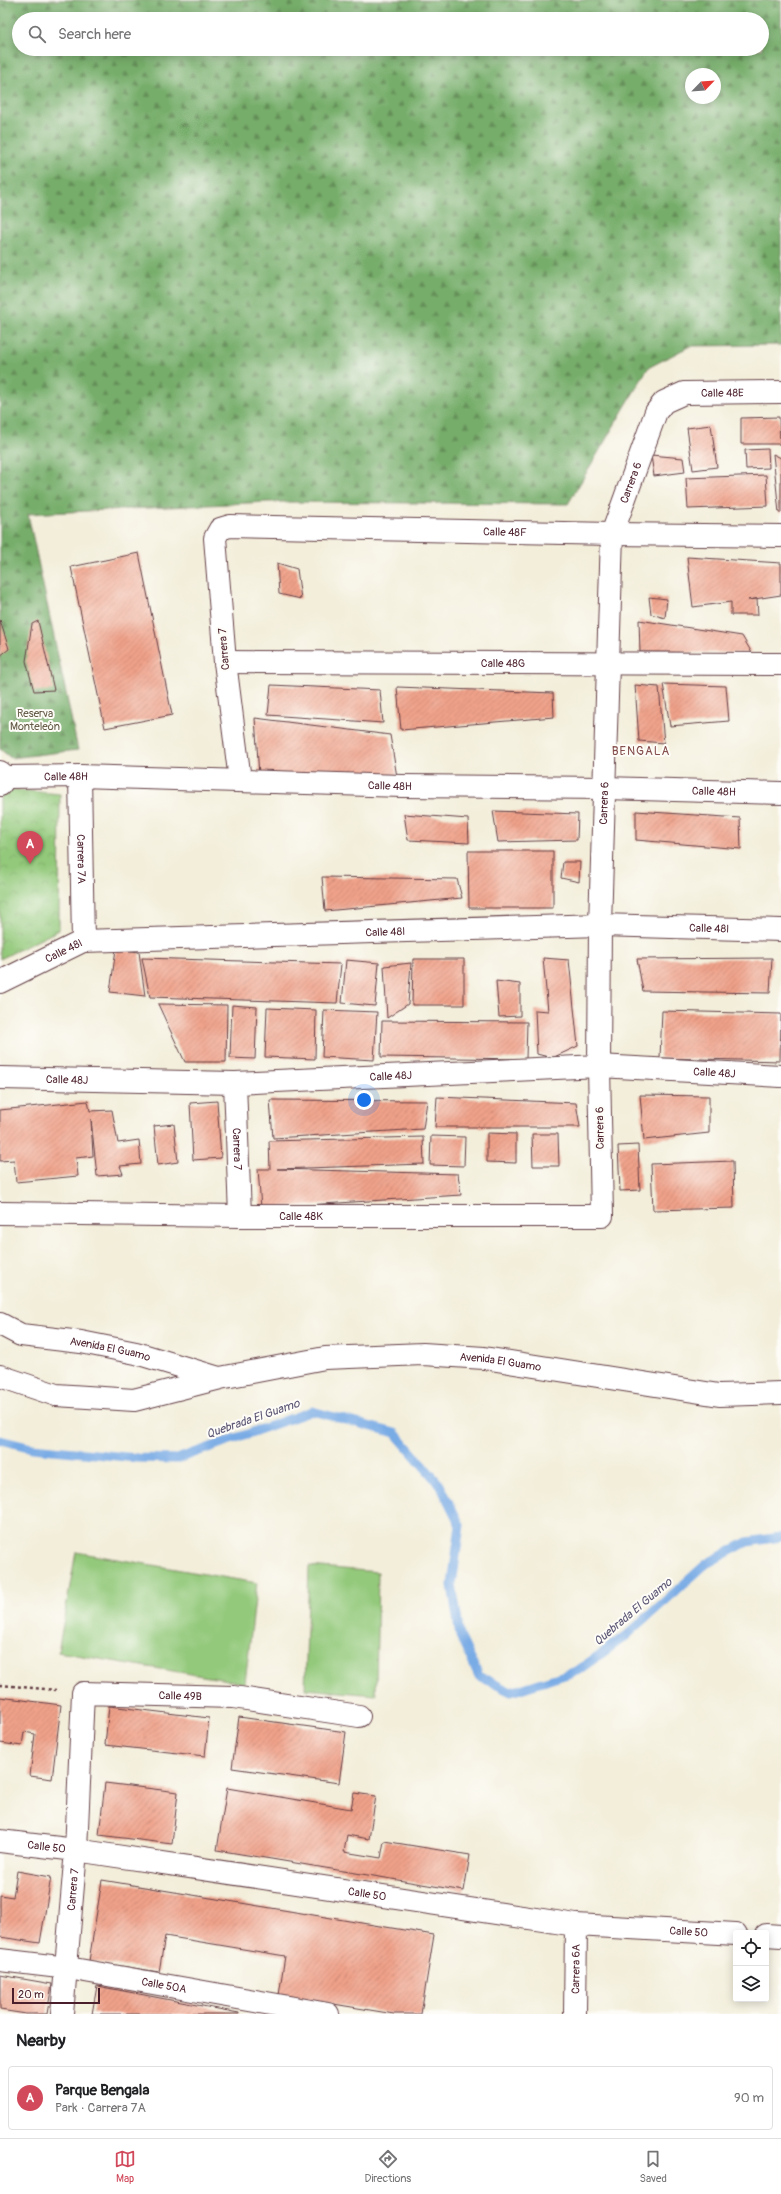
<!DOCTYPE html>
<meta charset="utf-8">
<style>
body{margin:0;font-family:Pangolin,sans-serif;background:#f2f2f2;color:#202124}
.controls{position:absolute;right:12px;bottom:12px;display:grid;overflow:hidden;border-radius:4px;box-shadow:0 2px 10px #0003}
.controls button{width:36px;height:36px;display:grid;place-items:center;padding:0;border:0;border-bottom:1px solid #e0e0e0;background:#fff;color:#202124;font:20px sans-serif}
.compass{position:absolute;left:685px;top:68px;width:36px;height:36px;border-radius:50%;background:#fff;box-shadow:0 2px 10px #0003;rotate:65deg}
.scale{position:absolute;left:12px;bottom:10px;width:88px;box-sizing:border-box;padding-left:4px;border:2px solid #4a1f2b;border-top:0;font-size:11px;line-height:14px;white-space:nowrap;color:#4a1f2b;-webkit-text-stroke:3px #fdfcf7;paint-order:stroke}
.you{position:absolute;left:364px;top:1100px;width:14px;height:14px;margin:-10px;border:3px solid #fff;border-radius:50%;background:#1a73e8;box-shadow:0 0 0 6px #1a73e833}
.badge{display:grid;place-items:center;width:26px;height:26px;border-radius:50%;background:#d1495b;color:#fff;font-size:13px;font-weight:700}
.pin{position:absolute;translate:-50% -33px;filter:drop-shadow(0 1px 2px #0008)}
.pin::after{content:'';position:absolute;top:21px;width:14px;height:12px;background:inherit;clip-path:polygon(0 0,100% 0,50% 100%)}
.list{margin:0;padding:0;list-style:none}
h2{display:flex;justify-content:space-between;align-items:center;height:52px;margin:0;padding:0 16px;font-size:17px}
h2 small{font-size:13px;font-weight:400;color:#757577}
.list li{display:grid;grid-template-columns:26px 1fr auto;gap:12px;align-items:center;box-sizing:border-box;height:64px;margin:0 8px 8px;padding:0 8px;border:1px solid #e0e0e0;border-radius:4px}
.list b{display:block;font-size:15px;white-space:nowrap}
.list p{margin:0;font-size:13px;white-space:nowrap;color:#757577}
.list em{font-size:13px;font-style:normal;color:#757577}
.icon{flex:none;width:22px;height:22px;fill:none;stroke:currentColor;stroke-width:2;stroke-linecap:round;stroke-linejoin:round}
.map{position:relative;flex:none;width:781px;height:2014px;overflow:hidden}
.search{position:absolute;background:#fff;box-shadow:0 2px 10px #0003;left:12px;right:12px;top:12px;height:44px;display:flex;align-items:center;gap:10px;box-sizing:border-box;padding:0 14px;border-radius:22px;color:#757577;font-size:15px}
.sheet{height:124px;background:#fff}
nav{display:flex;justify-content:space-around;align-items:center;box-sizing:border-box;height:56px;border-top:1px solid #e0e0e0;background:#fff;font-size:11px;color:#757577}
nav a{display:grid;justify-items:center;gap:2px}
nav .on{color:#d1495b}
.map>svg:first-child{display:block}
.forest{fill:url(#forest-firs);stroke:#60664a;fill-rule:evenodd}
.park{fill:url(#park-crowns);stroke:#6e7452}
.pitch{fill:#93c97a;stroke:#6e7452}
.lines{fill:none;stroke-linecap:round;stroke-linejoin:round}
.stream{stroke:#79abe5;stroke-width:9}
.building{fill:url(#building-hatch)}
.street-casing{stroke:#633e45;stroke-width:24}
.secondary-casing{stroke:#633e45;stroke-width:24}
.path{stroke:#633e45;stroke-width:2.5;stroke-dasharray:3 3;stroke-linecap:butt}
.street{stroke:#fff;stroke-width:22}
.secondary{stroke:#fff;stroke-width:22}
.labels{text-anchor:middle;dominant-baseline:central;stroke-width:4;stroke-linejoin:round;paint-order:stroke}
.street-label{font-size:11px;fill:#4a1f2b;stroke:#fdfcf7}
.park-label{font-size:11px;fill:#645a47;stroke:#fdfcf7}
.neighbourhood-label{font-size:12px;letter-spacing:1px;fill:#844d4c;stroke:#fdfcf7}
.water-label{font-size:12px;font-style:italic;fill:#5d5775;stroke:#fdfcf7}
</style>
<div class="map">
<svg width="781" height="2014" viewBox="0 0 781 2014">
<defs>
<pattern id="forest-firs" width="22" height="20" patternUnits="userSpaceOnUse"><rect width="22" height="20" fill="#76ad6a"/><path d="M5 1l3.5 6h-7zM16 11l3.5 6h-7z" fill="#638c57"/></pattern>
<pattern id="park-crowns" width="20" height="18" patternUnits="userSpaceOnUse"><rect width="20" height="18" fill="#93c97a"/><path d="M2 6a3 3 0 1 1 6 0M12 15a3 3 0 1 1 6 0" fill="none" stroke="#80ac6a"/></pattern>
<pattern id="building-hatch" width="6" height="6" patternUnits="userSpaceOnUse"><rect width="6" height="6" fill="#f0a28a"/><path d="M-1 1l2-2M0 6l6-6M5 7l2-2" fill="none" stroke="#c48371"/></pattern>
</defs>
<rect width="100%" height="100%" fill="#fdfcf7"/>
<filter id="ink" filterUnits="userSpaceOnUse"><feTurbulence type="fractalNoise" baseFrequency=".025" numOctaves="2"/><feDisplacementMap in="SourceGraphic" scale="8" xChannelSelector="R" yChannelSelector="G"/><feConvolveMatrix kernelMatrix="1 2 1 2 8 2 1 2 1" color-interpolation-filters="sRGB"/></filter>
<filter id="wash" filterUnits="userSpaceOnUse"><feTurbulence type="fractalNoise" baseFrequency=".012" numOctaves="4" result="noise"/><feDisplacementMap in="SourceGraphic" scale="16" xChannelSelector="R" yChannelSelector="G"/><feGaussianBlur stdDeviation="0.9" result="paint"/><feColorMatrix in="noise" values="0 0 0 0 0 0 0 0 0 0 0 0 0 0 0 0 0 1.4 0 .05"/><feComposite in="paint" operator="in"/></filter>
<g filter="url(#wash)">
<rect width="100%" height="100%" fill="#f3eeda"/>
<path class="forest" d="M0,0H781V345L690,346L648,368L568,504L268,502L28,514L78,750L11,758L0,749ZM19,19H762V49H19ZM691,74H715V98H691Z"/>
<path class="park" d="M7,789L60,794L59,930L0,959V797Z"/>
<g class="pitch">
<path d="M76,1552L257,1583L245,1683L58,1652Z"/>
<path d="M309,1566L378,1572L376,1695L305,1689Z"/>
</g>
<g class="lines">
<path class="stream" d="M0,1440L32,1448L137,1458L177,1459L312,1411L395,1433L440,1485L460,1525L452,1585L460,1636L479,1676L511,1692L577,1671L626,1636L706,1564L747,1542L781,1537"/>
</g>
<g id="blocks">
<g class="building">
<path d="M779,417L780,444H741V418Z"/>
<path d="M711,425L717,467L693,470L687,428Z"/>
<path d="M768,449L769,468L746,469L745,450Z"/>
<path d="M773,454L781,458V513H779Z"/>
<path d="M651,455L683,458L685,472L654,476Z"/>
<path d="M766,475L768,506L688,509L686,478Z"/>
<path d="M139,553L172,715L105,728L71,567Z"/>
<path d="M687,557L781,563V595L748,600L757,599L758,615H731V602L693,607Z"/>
<path d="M277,563L297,569L301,599L279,594Z"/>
<path d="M649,597L667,599L665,618L651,614Z"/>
<path d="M0,620L9,649L0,656Z"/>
<path d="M639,620L742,636L752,653L640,652Z"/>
<path d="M38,621L54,690L34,691L26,661L32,624Z"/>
<path d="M663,684L726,686L729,721L670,726Z"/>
<path d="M271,685L380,690L383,723L268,715Z"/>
<path d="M635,685L659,687L664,743L639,741Z"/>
<path d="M397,687L553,693L554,717L401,730Z"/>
<path d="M255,718L390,735L398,783L259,775Z"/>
<path d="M493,811L578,814L577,840L498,842Z"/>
<path d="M636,811L740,818L741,849L636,840Z"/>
<path d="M404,814L468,819L469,843L408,840Z"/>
<path d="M468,851H553V908H469Z"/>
<path d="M563,862H580L579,882L561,878Z"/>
<path d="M322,877L457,879L462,898L325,911Z"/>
<path d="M116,949L139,952L145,996L110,992Z"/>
<path d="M142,958L341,964L337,1003L150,997Z"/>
<path d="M543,958L569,960L578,1046L552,1058L537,1054L535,1010L548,1011Z"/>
<path d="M772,958L770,993L643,991L637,959Z"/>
<path d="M413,959H464V1005H412Z"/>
<path d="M346,960L379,963L375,1006L342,1003Z"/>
<path d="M411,963L408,1004L387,1018L384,966Z"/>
<path d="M496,981L520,984V1016L499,1017Z"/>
<path d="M158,1004L227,1005L226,1062H185Z"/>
<path d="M232,1005L257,1007L255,1059L230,1058Z"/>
<path d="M267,1008L316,1010L315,1059L265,1057Z"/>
<path d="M324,1010L377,1012L374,1060L322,1057Z"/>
<path d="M662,1011L781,1014L780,1061L660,1058Z"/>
<path d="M382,1021L527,1022L526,1059L381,1057Z"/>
<path d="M640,1095L709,1096V1133L644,1140Z"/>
<path d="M437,1097L576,1103L580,1127H435Z"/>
<path d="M270,1100L427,1101L423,1129L273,1138Z"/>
<path d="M88,1101L90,1111L112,1110L118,1143L139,1140L141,1164L120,1166L123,1174L97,1176L91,1119L93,1156L76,1158L78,1176L16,1182L14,1160L0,1161V1110Z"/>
<path d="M217,1101L221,1158L193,1160L190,1103Z"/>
<path d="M174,1124L178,1162L158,1165L154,1126Z"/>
<path d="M487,1133L516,1134V1163L487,1162Z"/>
<path d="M532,1134H558L559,1166H533Z"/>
<path d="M431,1136L465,1137L464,1166L430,1165Z"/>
<path d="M423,1137L424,1164L277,1169L458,1174L461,1195L261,1208L258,1169H270L269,1141Z"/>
<path d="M638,1145L640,1190L620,1191L618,1146Z"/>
<path d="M733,1161L734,1208L653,1210L651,1164Z"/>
<path d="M0,1697L61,1705L52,1779L30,1776L35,1734L24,1732L22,1746L0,1743Z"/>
<path d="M109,1706L209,1718L205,1756L105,1745Z"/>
<path d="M239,1717L346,1732L339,1783L232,1768Z"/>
<path d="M105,1783L178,1792L172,1844L99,1835Z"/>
<path d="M227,1788L351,1809L354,1793L376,1796L369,1839L347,1835L344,1852L381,1858L384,1841L470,1855L464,1891L217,1850Z"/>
<path d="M17,1871L51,1877L40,1943L0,1937V1895L13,1897Z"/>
<path d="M102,1880L434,1935L421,2014H394L279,1995L285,1956L165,1936L159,1972L89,1961Z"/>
<path d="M0,1975L52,1984L47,2014H26L0,2010Z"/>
<path d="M97,1986L239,2013V2014H92Z"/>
</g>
</g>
</g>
<g filter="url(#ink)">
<use href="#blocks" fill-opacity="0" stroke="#633e45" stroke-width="1"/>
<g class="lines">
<g class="street-casing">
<g id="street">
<path id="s1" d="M225,662L781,664"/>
<path id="s2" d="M80,776L83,941"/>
<path id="s3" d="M6,777L80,776L402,786L605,788L781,793"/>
<path id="s4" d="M240,780L225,662L215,538L220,529L230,526L612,534L781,536"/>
<path id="s5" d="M235,1083L240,1216"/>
<path id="s6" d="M0,1213L240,1216H602L599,1066L600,925L612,534L656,412L664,402L684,393L781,392"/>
<path id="s7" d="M0,1841L76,1850L576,1925L736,1934"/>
<path d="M766,1935L781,1936"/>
<path id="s8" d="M0,1960L68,1968L328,2014"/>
<path id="s9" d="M62,2014L76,1850L83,1693L233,1697L359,1716"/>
<path id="s10" d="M575,2014L576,1925"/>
</g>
</g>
<g class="secondary-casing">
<g id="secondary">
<path d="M0,772L6,777L0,785"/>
<path id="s11" d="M0,982L83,941L600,925L781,930"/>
<path id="s12" d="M0,1078L235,1083L599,1066L781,1076"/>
<path id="s13" d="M0,1324L21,1335L81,1342L136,1353L219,1378"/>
<path id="s14" d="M0,1376L56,1395L134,1400L220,1378L325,1358L423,1354L484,1358L719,1395L781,1393"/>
</g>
</g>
<path class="path" d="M0,1685L56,1690"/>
<use href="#street" class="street"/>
<use href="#secondary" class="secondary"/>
</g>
</g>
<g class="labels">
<g class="street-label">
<text stroke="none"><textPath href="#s6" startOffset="1487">Calle 48E</textPath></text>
<text stroke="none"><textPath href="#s6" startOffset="1339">Carrera 6</textPath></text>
<text stroke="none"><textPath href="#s4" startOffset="539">Calle 48F</textPath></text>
<text transform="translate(224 649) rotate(-95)">Carrera 7</text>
<text stroke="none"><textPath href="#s1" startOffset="278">Calle 48G</textPath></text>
<text stroke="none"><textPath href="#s3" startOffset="60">Calle 48H</textPath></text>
<text stroke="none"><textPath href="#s3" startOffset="384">Calle 48H</textPath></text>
<text stroke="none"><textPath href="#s3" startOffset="708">Calle 48H</textPath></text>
<text stroke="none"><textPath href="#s6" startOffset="1015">Carrera 6</textPath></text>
<text stroke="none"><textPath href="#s2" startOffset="83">Carrera 7A</textPath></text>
<text stroke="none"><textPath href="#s11" startOffset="719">Calle 48I</textPath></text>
<text stroke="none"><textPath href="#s11" startOffset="395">Calle 48I</textPath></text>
<text stroke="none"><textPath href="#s11" startOffset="71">Calle 48I</textPath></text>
<text stroke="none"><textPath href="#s12" startOffset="715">Calle 48J</textPath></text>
<text stroke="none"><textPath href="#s12" startOffset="391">Calle 48J</textPath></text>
<text stroke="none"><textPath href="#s12" startOffset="67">Calle 48J</textPath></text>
<text transform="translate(600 1128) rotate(-91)">Carrera 6</text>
<text stroke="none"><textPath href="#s5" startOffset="66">Carrera 7</textPath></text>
<text stroke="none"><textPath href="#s6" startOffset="301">Calle 48K</textPath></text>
<text stroke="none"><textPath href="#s13" startOffset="114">Avenida El Guamo</textPath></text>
<text stroke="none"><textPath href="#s14" startOffset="509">Avenida El Guamo</textPath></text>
<text stroke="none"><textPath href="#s9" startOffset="419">Calle 49B</textPath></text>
<text stroke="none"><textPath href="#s7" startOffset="47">Calle 50</textPath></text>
<text stroke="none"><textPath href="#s9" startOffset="125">Carrera 7</textPath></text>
<text stroke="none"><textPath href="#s7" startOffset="371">Calle 50</textPath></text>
<text stroke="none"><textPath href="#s7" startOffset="695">Calle 50</textPath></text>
<text stroke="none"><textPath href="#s10" startOffset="45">Carrera 6A</textPath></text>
<text stroke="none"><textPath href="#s8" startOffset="166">Calle 50A</textPath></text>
</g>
<g class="park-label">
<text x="35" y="713">Reserva<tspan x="35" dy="13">Monteleón</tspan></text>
</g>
<g class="neighbourhood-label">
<text x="641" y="751">BENGALA</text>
</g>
<g class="water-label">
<text transform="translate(253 1419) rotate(-19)">Quebrada El Guamo</text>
<text transform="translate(633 1612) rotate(-40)">Quebrada El Guamo</text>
</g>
</g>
</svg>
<div class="controls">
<button><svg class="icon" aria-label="locate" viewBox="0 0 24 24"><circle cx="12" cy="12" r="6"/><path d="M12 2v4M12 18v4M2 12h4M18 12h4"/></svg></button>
<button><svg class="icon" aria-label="layers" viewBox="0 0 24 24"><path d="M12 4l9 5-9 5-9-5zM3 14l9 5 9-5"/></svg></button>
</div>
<svg class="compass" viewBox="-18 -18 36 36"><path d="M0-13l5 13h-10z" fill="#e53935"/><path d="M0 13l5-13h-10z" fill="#757577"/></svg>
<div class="scale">20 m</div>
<div class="you"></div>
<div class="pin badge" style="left:30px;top:864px">A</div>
<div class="search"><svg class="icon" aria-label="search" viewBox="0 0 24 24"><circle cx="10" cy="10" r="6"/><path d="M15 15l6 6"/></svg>Search here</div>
</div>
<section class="sheet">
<h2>Nearby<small></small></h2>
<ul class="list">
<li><span class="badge">A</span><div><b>Parque Bengala</b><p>Park · Carrera 7A</p></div><em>90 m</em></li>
</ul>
</section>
<nav>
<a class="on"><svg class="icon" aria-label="map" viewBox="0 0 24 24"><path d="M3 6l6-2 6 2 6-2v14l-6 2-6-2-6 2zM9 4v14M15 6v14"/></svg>Map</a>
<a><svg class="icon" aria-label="directions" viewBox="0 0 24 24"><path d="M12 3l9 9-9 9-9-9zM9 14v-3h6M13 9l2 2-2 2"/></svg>Directions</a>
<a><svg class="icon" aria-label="saved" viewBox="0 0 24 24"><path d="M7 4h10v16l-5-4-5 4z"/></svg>Saved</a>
</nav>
